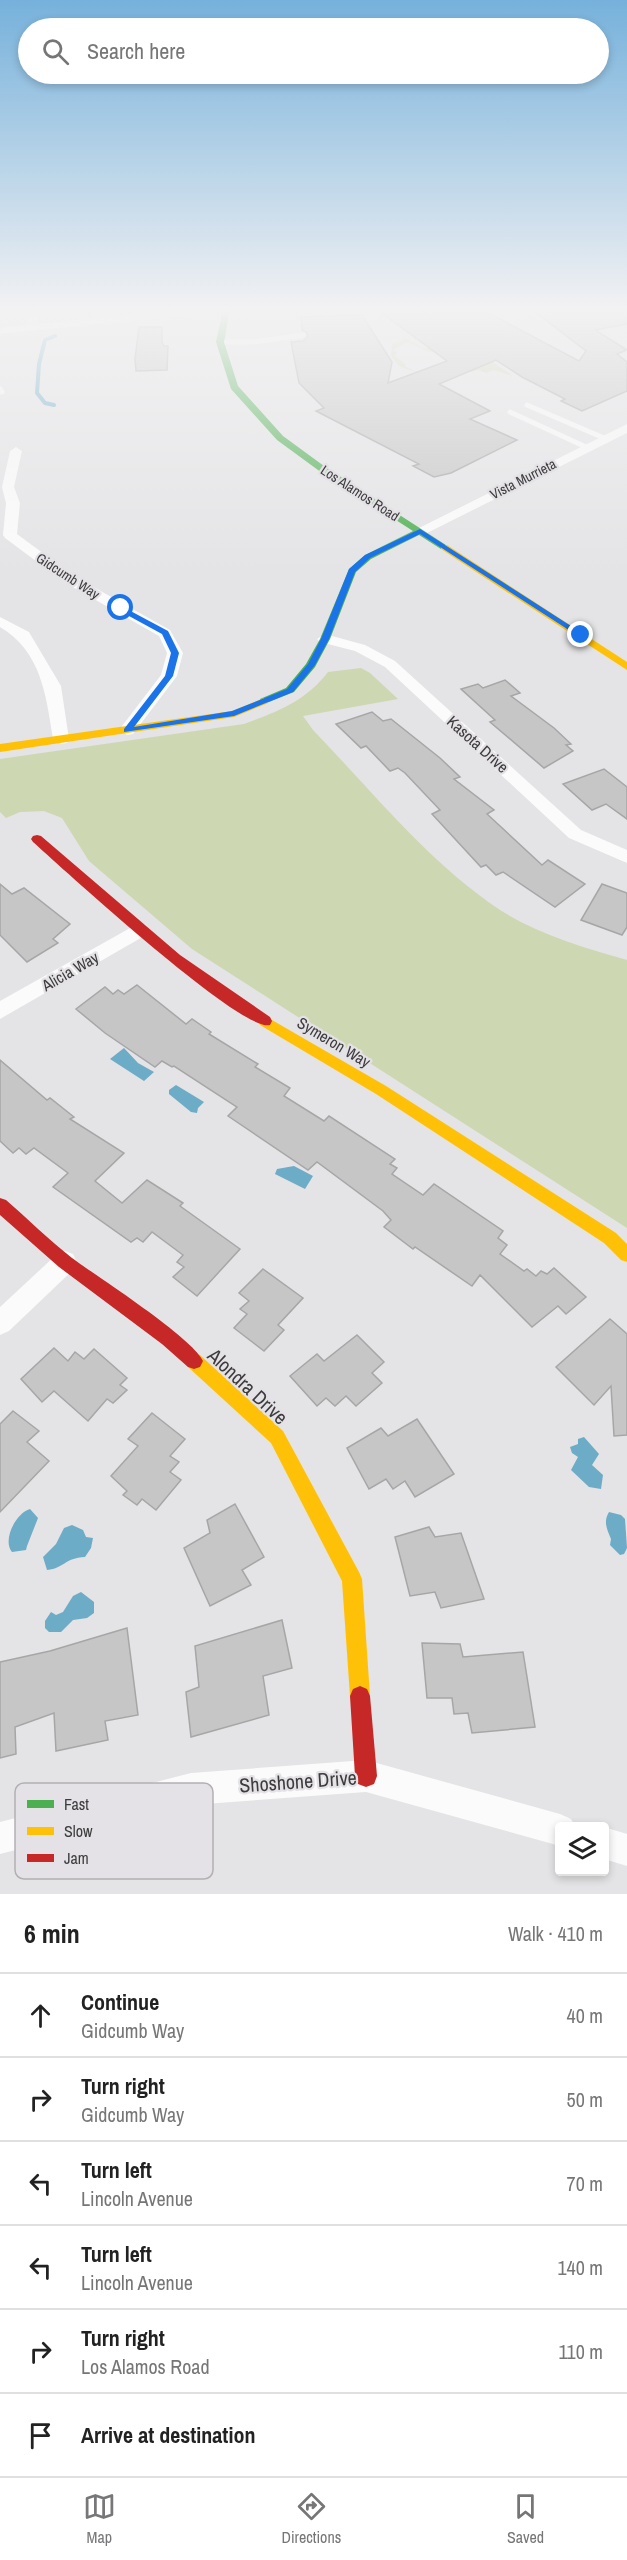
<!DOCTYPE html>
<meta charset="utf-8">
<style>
body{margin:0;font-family:"Archivo Narrow",sans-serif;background:#f2f2f2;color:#222}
.controls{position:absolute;right:18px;bottom:18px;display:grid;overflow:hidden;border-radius:6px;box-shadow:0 3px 9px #0003}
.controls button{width:54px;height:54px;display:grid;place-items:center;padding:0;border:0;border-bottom:2px solid #e0e0e0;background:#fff;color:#222;font:30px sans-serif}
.stop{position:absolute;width:18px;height:18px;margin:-14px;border:4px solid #1a73e8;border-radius:50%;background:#fff}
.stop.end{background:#1a73e8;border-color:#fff;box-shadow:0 2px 6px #0008}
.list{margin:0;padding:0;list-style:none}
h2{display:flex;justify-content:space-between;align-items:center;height:78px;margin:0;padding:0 24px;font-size:26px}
h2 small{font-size:20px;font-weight:400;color:#767676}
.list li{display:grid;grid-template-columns:39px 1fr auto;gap:18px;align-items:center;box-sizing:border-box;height:84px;padding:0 24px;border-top:2px solid #e0e0e0}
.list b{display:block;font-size:22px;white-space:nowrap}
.list p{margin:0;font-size:20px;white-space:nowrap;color:#767676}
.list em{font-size:20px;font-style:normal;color:#767676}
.icon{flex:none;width:33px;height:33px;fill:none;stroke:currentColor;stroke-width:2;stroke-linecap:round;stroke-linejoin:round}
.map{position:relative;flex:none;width:627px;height:1894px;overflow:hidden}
.search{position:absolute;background:#fff;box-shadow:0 3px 9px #0003;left:18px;right:18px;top:18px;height:66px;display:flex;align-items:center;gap:15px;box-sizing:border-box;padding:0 21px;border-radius:33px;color:#767676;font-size:22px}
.sheet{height:582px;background:#fff}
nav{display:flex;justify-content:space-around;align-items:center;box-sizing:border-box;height:84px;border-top:2px solid #e0e0e0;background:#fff;font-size:16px;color:#767676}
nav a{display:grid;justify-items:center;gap:3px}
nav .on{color:#777678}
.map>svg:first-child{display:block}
.green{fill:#cdd7b2}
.water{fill:#6cacc7}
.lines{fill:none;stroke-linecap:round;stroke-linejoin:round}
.stream{stroke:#6cacc7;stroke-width:4}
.building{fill:#c7c6c6;stroke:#a7a6a7;stroke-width:1.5}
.lane{stroke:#fbfbfb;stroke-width:5}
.street{fill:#fbfbfb;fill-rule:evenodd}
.fast{fill:#4caf50;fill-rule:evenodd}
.slow{fill:#ffc107;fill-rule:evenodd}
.jam{fill:#c62828;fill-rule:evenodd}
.route{fill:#1a73e8}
.labels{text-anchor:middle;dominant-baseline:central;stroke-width:4.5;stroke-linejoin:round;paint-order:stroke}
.far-street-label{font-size:14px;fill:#3d3c3d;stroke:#e4e2e6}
.street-label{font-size:16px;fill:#3d3c3d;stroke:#e4e2e6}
.near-street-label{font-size:20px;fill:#3d3c3d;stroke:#e4e2e6}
.key{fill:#e4e2e6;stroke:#b2b0b3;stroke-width:1.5}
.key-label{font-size:16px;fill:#3d3c3d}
</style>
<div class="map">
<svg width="627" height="1894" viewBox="0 0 627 1894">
<rect width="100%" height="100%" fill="#e4e3e5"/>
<g class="green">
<path d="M407,339L424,348L476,351L513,376L494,370L486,373L478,370L471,372L437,350L430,352L407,342L393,350L397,352L395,356L406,365L404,366L423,375L399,366L391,356L392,344Z"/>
<path d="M361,668L370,673L398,699L303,716L313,730C373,792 427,861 500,910C537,934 585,948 627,960V1228L192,949L89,861L62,818L44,811L20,812L6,818L0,812V759L244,724C277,712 306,701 328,672Z"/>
</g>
<g class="water">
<path d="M124,1048L138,1063L154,1072L144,1081L110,1059Z"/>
<path d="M176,1085L204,1102L198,1108L197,1113L191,1112L169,1094V1090Z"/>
<path d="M294,1166L313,1176L305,1189L275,1174L277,1169Z"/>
<path d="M584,1437L599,1454L592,1465L603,1475L601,1489L589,1487L571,1470L578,1457L572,1453L570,1447L578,1444V1439Z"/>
<path d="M30,1509L38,1518L27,1546L26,1550L12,1552C2,1540 16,1513 30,1509Z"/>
<path d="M609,1512L621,1515L625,1519L627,1548L624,1554L620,1555L610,1545L611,1539C607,1529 603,1522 609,1512Z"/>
<path d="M72,1525L83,1530L86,1537L93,1538L91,1548L85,1557C64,1558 65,1568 47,1570L43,1557L56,1544L64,1528Z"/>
<path d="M81,1592L94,1602V1613L87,1618L73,1620L61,1632H49L45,1628V1621L51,1612L56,1615L63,1612L73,1596Z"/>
</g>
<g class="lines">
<path class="stream" d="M54,405L45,403L37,393L39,364L45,340L55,336"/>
</g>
<g class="building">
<path d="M418,309H481L579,361L586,351L531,309H627V324L595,330L627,350L617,354L627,362V391L582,411L561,401L565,399L522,377L496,360L439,384L490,411L470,419L517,440L451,473L434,477L413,466L419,464L316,411L324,408L299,383L291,342L303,341L308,336L306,332L302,330L301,317L362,315L392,362L388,383L447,361L383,314L425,313Z"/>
<path d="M139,327H162V342L164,346H168L167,370L136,371L135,359Z"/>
<path d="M505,680L520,693L511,696L554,728L571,744L566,745L573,751L544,768L490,722L495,720L461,689L478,684L483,688Z"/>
<path d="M372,712L383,721L391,719L440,758L460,777L454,779L494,810L487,814L542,865L548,860L585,884L555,907L503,872L496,875L486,865L481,867L432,814L440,810L405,773L398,768L390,771L366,746L361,748L336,724Z"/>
<path d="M604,769L627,787V819L606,804L592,810L563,784Z"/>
<path d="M0,884L12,894L24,888L70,924L53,939L58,943L27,962L0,935Z"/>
<path d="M602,884L627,893V927L622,935L581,920Z"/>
<path d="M137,985L186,1024L192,1019L211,1032L209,1034L258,1064L255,1067L290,1088L284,1096L324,1121L329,1116L395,1159L390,1164L397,1168L392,1174L423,1195L434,1184L503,1231L498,1238L507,1245L500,1254L524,1271L527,1269L536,1276L541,1271L547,1274L554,1268L586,1297L566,1314L558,1306L532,1327L480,1275L472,1286L415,1247L413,1249L384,1227L391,1220L383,1211L317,1162L308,1170L228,1116L237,1107L174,1066L172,1067L162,1061L155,1067L105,1033L76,1009L105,987L113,994L118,990L124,994Z"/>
<path d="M0,1060L47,1100L50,1098L74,1117L70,1119L124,1153L95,1181L122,1203L147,1180L183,1203L180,1206L240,1249L197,1296L173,1277L184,1267L177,1262L183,1255L152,1232L143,1242L137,1238L131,1242L53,1187L68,1173L34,1148L26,1154L19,1148L13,1153L0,1141Z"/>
<path d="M263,1269L303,1298L278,1325L284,1330L264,1351L234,1328L247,1314L240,1309L249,1301L239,1293Z"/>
<path d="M610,1319L627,1334V1435L614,1436L611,1386L594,1405L556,1367Z"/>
<path d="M357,1335L384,1362L372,1373L382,1383L356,1406L346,1396L335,1406L326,1398L317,1406L290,1376L317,1354L324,1361Z"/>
<path d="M54,1348L68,1361L75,1352L84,1359L94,1349L127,1378L120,1385L127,1390L113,1403L107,1399L88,1421L54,1391L42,1402L21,1379Z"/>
<path d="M13,1411L39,1431L27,1442L49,1461L0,1512V1424Z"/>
<path d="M152,1413L185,1439L170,1456L179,1462L170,1472L181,1480L156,1510L142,1499L137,1505L123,1495L127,1491L111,1476L138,1446L128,1439Z"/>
<path d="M417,1419L454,1474L415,1497L405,1481L393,1489L386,1479L369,1489L347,1448L381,1428L388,1436Z"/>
<path d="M235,1504L264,1557L242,1570L251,1585L210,1606L184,1548L210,1533L207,1520Z"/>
<path d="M429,1527L435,1537L461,1533L484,1599L441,1608L435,1592L410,1596L395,1537Z"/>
<path d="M282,1620L292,1668L263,1676L269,1715L191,1737L186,1692L199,1687L195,1646Z"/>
<path d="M127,1628L138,1715L105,1721L108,1740L56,1751L54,1713L15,1727L16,1754L0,1758V1662L50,1651Z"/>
<path d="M422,1643L460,1644L463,1657L523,1652L535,1727L472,1733L468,1713L454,1714L452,1698H427Z"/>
</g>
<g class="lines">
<g class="lane">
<path d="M220,342H253L303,335"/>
<path d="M0,389L2,392"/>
<path d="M527,405L604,438"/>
<path d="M510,412L586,447"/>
</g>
<g class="street">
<path d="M37,309H49L39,317L37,324L187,309H220L215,312L0,334V328L26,325L29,316Z"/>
<path d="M627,424V433L425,534L420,535L413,531Z"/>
<path d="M16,447L22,451L14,487L20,503L17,534L74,576L170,630L183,653L177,676L133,734L127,735L119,730L161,675L167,653L159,636L64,582L5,538L3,535L6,503L2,487L10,451Z"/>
<path d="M0,617L29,632L61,686L69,739L67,743L61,744L53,739C46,695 41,651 0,627Z"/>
<path d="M325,634L365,645L395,661L581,830L627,850V863L569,838L385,667L355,651L320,642L317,639Z"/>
<path d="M139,923L146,925L149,930L146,935L0,1019V1001Z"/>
<path d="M65,1251L73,1254L77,1262L73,1270L9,1331L0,1335V1307L57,1254Z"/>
<path d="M366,1760L560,1814L571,1819L575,1826H560V1846L366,1792L191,1805L0,1854V1822L191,1773Z"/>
<path d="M604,1827L627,1834V1866L604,1859Z"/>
</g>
<path class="fast" d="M223,309H230L224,342L238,386L283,436L324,466L449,547L441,549L419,535L371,559L356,572L330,639L315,667L294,692L264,704L260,703V699L286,688L306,664L320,639L349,569L365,555L413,531L318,470L277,440L231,389L216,342Z"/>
<g class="slow">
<path d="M441,545H447L627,662V670L441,549Z"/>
<path d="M264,698L268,699V703L234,717L0,752V744L232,711Z"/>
<path d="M265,1016L386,1086L616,1233L627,1244V1262L621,1260L604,1243L376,1094L260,1025L258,1021L260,1017Z"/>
<path d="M194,1353L200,1355L283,1431L359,1572L362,1579L370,1696L367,1703L360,1706L353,1703L350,1696L342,1581L271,1443L188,1367L185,1361L188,1355Z"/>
</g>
<g class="jam">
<path d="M37,835L41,836L180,955L270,1017L272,1021L270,1025C243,1034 62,868 33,842L31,839L33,836Z"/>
<path d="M0,1198L6,1200C28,1219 49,1240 72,1258C98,1277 193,1338 203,1361L200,1367L194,1369L188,1367L162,1344L59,1267L0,1215Z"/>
<path d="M360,1686L367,1689L370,1696L377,1776L374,1784L366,1787L358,1784L355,1776L350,1696L353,1689Z"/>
</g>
</g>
<linearGradient id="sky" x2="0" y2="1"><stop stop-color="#76b1db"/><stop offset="0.54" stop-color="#f3f2f3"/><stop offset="1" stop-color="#f3f2f3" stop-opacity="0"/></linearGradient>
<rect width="627" height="574" fill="url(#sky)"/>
<path class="route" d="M420,529L585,635L578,636L420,534L370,558L355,572L329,639L315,665L293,692L234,716L124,732V729L165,676L171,653L162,634L118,610V607H123L168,631L179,653L173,676L134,727L232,711L287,689L308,664L321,639L349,569L365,555Z"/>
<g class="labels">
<g class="far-street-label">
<text transform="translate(523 479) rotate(-27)">Vista Murrieta</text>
<text transform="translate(360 493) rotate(33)">Los Alamos Road</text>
<text transform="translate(68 576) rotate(33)">Gidcumb Way</text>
</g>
<g class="street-label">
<text transform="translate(478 744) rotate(42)">Kasota Drive</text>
<text transform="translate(70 971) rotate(-30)">Alicia Way</text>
<text transform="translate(334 1042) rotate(31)">Symeron Way</text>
</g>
<g class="near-street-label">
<text transform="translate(248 1386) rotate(43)">Alondra Drive</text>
<text transform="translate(298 1781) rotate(-4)">Shoshone Drive</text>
</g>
</g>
<rect x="15" y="1783" width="198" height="96" rx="9" class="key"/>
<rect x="27" y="1800" width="27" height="8" fill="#4caf50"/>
<rect x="27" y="1827" width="27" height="8" fill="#ffc107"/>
<rect x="27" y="1854" width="27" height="8" fill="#c62828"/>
<g class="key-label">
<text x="64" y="1810">Fast</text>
<text x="64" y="1837">Slow</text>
<text x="64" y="1864">Jam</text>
</g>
</svg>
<div class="controls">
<button><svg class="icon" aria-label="layers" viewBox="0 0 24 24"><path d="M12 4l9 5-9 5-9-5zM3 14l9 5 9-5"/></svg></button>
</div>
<div class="stop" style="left:121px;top:608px"></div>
<div class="stop end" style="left:581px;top:635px"></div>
<div class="search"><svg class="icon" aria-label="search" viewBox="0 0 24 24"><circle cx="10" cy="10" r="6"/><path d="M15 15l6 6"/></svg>Search here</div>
</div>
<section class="sheet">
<h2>6 min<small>Walk · 410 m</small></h2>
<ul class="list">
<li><svg class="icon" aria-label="ahead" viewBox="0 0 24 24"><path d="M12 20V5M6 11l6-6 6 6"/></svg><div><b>Continue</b><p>Gidcumb Way</p></div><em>40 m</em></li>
<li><svg class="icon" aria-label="right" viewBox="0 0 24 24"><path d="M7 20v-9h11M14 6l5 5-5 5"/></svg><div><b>Turn right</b><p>Gidcumb Way</p></div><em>50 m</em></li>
<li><svg class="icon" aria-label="left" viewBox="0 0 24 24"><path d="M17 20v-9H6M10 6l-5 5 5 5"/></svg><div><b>Turn left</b><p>Lincoln Avenue</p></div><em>70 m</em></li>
<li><svg class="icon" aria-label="left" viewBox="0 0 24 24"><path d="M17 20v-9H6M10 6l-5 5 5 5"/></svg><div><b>Turn left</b><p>Lincoln Avenue</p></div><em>140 m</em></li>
<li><svg class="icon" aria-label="right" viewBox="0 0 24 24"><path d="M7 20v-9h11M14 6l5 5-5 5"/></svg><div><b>Turn right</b><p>Los Alamos Road</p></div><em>110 m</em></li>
<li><svg class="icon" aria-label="arrive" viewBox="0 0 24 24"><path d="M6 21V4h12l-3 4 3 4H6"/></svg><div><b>Arrive at destination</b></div></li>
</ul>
</section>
<nav>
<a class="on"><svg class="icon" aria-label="map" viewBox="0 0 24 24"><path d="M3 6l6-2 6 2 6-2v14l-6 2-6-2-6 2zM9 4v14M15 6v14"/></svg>Map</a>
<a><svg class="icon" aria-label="directions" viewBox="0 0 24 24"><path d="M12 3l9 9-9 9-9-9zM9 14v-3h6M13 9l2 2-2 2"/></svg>Directions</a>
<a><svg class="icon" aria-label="saved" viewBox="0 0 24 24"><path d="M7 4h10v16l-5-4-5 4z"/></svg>Saved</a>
</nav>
